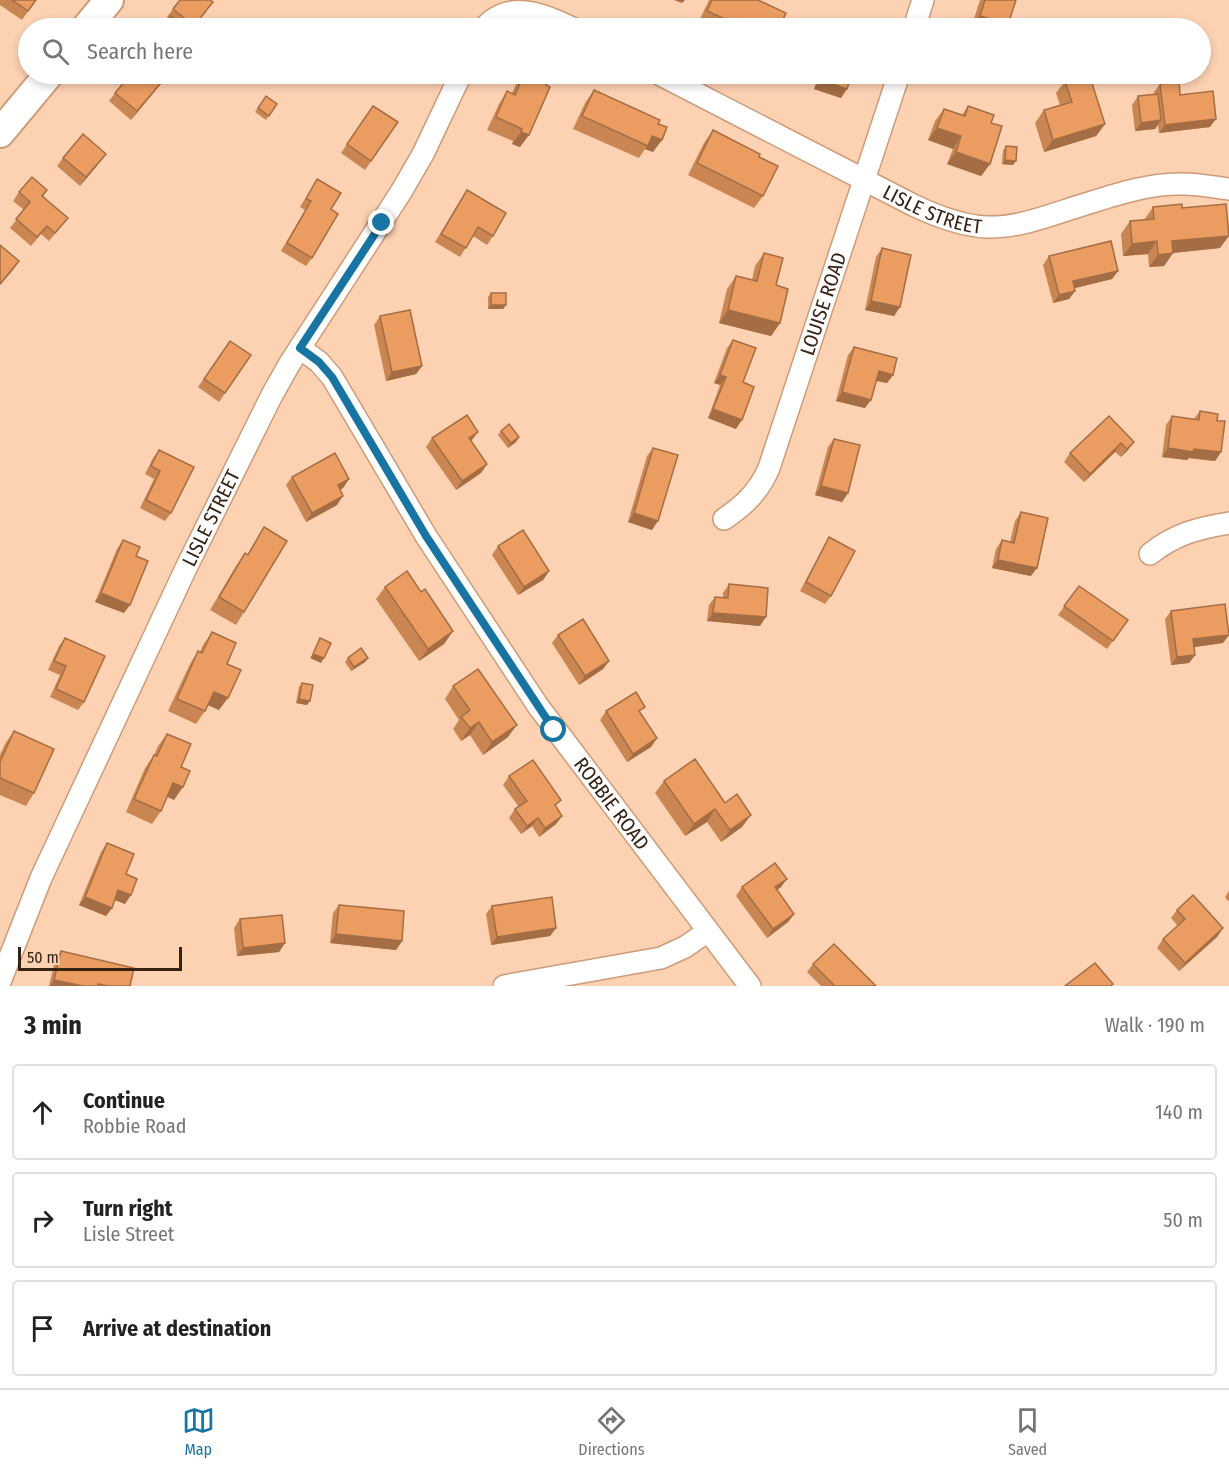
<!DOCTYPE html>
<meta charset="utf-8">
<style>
body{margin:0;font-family:"Fira Sans Condensed",sans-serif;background:#f2f2f2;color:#222}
.scale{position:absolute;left:18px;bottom:15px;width:164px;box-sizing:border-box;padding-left:6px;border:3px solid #372314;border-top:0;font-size:16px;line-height:21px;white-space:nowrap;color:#372314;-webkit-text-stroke:4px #fdd2b3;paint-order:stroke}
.stop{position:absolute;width:18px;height:18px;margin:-14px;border:4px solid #1875a3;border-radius:50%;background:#fff}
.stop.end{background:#1875a3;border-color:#fff;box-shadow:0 2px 6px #0008}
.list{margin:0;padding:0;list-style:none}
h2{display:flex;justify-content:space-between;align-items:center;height:78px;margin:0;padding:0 24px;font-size:26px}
h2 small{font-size:20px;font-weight:400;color:#767676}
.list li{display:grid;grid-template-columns:39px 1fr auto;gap:18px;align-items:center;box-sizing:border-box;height:96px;margin:0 12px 12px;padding:0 12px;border:2px solid #e0e0e0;border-radius:6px}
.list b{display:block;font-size:22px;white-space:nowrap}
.list p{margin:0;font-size:20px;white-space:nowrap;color:#767676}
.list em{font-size:20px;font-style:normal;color:#767676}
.icon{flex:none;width:33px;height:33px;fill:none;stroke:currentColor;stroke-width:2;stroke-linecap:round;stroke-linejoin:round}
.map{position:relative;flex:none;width:1229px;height:986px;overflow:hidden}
.search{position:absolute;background:#fff;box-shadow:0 3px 9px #0003;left:18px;right:18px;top:18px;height:66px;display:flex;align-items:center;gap:15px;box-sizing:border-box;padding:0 21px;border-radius:33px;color:#767676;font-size:22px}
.sheet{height:402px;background:#fff}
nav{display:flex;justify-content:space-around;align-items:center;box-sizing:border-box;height:84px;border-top:2px solid #e0e0e0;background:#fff;font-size:16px;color:#767676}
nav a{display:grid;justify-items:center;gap:3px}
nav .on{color:#1875a3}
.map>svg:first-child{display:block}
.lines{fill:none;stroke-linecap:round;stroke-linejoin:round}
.street-casing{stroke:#ce9b76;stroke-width:24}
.secondary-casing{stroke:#ce9b76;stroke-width:32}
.street{stroke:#fff;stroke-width:21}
.secondary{stroke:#fff;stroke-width:28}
.wall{fill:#c98653}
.shaded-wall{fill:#a46d44}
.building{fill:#ea9c61;stroke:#a46d44;stroke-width:1.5}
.route{stroke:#1875a3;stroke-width:8}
.labels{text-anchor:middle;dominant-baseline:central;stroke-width:6;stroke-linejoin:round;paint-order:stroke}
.street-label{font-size:20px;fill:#372314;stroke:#fdd2b3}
</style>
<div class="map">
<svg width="1229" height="986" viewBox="0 0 1229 986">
<rect width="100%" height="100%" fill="#fdd2b3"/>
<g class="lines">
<g class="street-casing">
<g id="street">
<path d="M484,28C508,0 542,13 572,28"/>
<path d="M914,28L923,0"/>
<path id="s1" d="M659,74L913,205C936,216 961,226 987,227C1017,228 1048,216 1076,207C1109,197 1144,184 1179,184C1195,183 1213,187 1229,189"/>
<path id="s2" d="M300,348L319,362L332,377L426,536L538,706L750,986"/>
<path id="s3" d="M724,519C745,505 759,491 769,468L899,74"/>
<path d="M1150,554C1175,534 1198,528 1229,523"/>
<path id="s4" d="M0,982L41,878L187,566L272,395L290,363L401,192L423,154L461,74"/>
<path d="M504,986L661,958L685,947L708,931"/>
</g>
</g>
<g class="secondary-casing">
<g id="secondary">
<path d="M86,28L109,0"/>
<path d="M0,133L49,74"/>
</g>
</g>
<use href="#street" class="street"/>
<use href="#secondary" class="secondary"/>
</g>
<g class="wall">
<path d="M0,0H36L22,20L0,5Z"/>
<path d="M709,0H758L779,28H709L698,23Z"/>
<path d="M980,0H1016L1008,24L1005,28H971Z"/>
<path d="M173,9L207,11L192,28H161L169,19L167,17Z"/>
<path d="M521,74H551L520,147L512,144L513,141L487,130L499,104L507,91L512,93Z"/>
<path d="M819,74H852L841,98L814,89Z"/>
<path d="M1065,81L1105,124L1096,136L1044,152L1035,123L1044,110L1060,105L1056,93Z"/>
<path d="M160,84L154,92L131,120L109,101L115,93Z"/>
<path d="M1160,84L1180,95L1210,127L1159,133L1158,125L1155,129L1135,131L1132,105L1138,96L1154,94V92Z"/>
<path d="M594,90L658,124L653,152L645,149L639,158L573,129L585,103Z"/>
<path d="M266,96L277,104L266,120L255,112Z"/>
<path d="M373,106L398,122L365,170L341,153Z"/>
<path d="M968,106L991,123L990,164L981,176L947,164L953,149L928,140L935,121L944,109L962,115Z"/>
<path d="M713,130L759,157L763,196L754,208L688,175L704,143Z"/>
<path d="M1006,146L1013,165L1002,164L1003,150Z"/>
<path d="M63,158L100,162L80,186L57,166Z"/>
<path d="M317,179L312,258L306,266L281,251L305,210L300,207Z"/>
<path d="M47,190L43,196L68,218L49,241L41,234L31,246L10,228L24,210L13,201L19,192Z"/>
<path d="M467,190L493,236L487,245L473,236L460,257L435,242Z"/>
<path d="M1153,207L1182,208L1220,248L1173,253L1164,266L1149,267L1148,254L1123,256L1121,234L1130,221L1144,220Z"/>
<path d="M882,248L900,307L894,316L865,310L876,257Z"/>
<path d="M764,253L776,285L780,323L771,336L719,323L727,289L736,276L752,280L755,266Z"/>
<path d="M1049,256L1118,271L1112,279L1075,288V291L1069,299L1053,303L1043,265Z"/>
<path d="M491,293L506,305L503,309H488V297Z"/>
<path d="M380,316L422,366L416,374L386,381L374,325Z"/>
<path d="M733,340L736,429L708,418L720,385L714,383L727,348Z"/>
<path d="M230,341L251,355L219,402L198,387Z"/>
<path d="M854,347L893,375L887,383L876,381L865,408L836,401L848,355Z"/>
<path d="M1200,411L1217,421L1221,452L1215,461L1189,458L1187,460L1162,457L1166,425L1172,416L1194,419Z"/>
<path d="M1109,416L1128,450L1121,457L1115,452L1084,482L1064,462L1070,453Z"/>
<path d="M501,431L519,437L516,442L508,448L498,435Z"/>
<path d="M432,438L472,440L471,441L487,464L481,473L456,490L426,447Z"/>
<path d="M834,439L848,493L842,502L815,495L828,447Z"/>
<path d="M653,448L652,530L628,522L647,456Z"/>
<path d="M159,450L171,513L165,521L140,508L154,479L145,474L153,458Z"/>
<path d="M292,477L349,479L343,488L340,490L337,505L306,522L286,485Z"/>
<path d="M1021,512L1031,576L992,568L996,549L1002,540L1010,542L1015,521Z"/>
<path d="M264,527L244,612L236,625L210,610L236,566L245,553L247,555Z"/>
<path d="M829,537L831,596L825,604L800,591L824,546Z"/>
<path d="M123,540L136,556L124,613L95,602L117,549Z"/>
<path d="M498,546L549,571L543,580L518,595L492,555Z"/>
<path d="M729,584L760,626L707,621L709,605L715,597H723V593Z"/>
<path d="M1079,586L1128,620L1107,649L1058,615Z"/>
<path d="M385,587L421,592L453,631L444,644L419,661L376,599Z"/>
<path d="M1171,611L1223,643L1194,647L1195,655L1189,663L1171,665L1165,619Z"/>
<path d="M212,632L227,664L219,710L208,705L205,711L196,724L168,711L190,664L198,651L200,652L203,645Z"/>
<path d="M558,635L609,661L603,669L579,685L552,643Z"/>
<path d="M65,638L84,702L78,710L50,697L60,675L48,670L59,646Z"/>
<path d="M348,658H368L365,662L351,671L345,662Z"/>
<path d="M302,683L307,705L296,703L299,687Z"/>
<path d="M453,686L508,737L483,755L470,735L461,741L453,729L459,720L445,699Z"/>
<path d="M606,711L641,713L657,738L651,747L627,762L600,720Z"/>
<path d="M14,731L34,793L26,806L0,795V755L5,744Z"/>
<path d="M167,734L174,800L167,797L161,811L152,824L126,812L145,768L154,755L158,746Z"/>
<path d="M695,759L742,827L721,842L707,822L685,836L655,793L664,781Z"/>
<path d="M509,776L556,807L562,816L556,824L539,837L532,826L521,834L509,818L515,809L519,807L503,785Z"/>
<path d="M107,843L126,874L125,904L115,900L112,908L106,916L79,905L101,852Z"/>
<path d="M742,887H781L777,890L794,914L788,922L767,938L736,896Z"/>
<path d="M1229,891V902L1225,897Z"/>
<path d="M339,905L402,941L396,950L330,943L333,913Z"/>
<path d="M492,906L556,928L550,936L491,945L486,914Z"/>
<path d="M1177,910L1217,937L1179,971L1157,948L1163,939L1178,926L1171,918Z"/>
<path d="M240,919L285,943L279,952L237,956L234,928Z"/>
<path d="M61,951L130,986H49L55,960Z"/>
<path d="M813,964L876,986H821L807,972Z"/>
</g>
<g class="shaded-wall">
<path d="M674,0H685L682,3Z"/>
<path d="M980,16L1008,24L1005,28H971Z"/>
<path d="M820,80L847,89L841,98L814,89Z"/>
<path d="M160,84L154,92L131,120L137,111Z"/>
<path d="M1216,119L1210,127L1159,133L1165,125Z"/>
<path d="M1161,120L1155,129L1135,131L1141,123Z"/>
<path d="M1105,124L1096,136L1044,152L1053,140Z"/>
<path d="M937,128L961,136L953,149L928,140Z"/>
<path d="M521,132L529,135L520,147L512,144Z"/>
<path d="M652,136L662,140L653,152L645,149Z"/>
<path d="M956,152L990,164L981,176L947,164Z"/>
<path d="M106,154L100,162L80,186L86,177Z"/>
<path d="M1005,160L1016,161L1013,165L1002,164Z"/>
<path d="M1229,236L1220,248L1163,254L1172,241Z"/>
<path d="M1157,241L1148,254L1123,256L1132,244Z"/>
<path d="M1173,253L1164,266L1149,267L1158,255Z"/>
<path d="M19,261L13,270L0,285V284Z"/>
<path d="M1118,271L1112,279L1067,290L1073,281Z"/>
<path d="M1075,291L1069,299L1053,303L1059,295Z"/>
<path d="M871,301L900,307L894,316L865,310Z"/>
<path d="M491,305H506L503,309H488Z"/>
<path d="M728,310L780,323L771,336L719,323Z"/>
<path d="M422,366L416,374L386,381L392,372Z"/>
<path d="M879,371L893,375L887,383L873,380Z"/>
<path d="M720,375L726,377L720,385L714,383Z"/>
<path d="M842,392L871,400L865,408L836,401Z"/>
<path d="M713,409L742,420L736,429L708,418Z"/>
<path d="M478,432L472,440L463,446L469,438Z"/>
<path d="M519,437L516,442L508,448L511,443Z"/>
<path d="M1134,442L1128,450L1121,457L1127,449Z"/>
<path d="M1121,443L1115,452L1084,482L1090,474Z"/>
<path d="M1168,448L1194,449L1221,452L1215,461L1189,458L1187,460L1162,457Z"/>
<path d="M487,464L481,473L456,490L462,481Z"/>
<path d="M349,479L343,488L332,494L338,485Z"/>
<path d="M821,486L848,493L842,502L815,495Z"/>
<path d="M343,496L337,505L306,522L312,513Z"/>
<path d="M634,513L658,521L652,530L628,522Z"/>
<path d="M998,560L1037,568L1031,576L992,568Z"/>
<path d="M549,571L543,580L518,595L524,587Z"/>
<path d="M101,593L130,605L124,613L95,602Z"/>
<path d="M713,613L766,617L760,626L707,621Z"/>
<path d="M453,631L444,644L419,661L428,649Z"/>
<path d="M1229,635L1223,643L1187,648L1193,639Z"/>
<path d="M313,654L324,658L321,663L310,658Z"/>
<path d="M1195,655L1189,663L1171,665L1177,657Z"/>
<path d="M368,658L365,662L351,671L354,667Z"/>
<path d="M609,661L603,669L579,685L585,676Z"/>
<path d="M214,692L228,698L219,710L205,704Z"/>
<path d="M299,699L310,701L307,705L296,703Z"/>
<path d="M479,722L470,735L461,741L470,728Z"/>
<path d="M517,725L508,737L483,755L492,742Z"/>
<path d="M657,738L651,747L627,762L633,754Z"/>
<path d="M173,783L183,787L174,800L165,795Z"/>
<path d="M715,809L707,822L685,836L694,824Z"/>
<path d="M751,815L742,827L721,842L730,830Z"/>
<path d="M562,816L556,824L539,837L545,828Z"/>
<path d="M538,818L532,826L521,834L527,826Z"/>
<path d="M787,879L781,887L769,896L775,887Z"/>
<path d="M118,890L131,895L125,904L112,899Z"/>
<path d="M85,897L112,908L106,916L79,905Z"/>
<path d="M794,914L788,922L767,938L773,929Z"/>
<path d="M556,928L550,936L491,945L497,937Z"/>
<path d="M1223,928L1217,937L1179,971L1185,963Z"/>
<path d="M336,934L402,941L396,950L330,943Z"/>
<path d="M285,943L279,952L237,956L243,948Z"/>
<path d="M54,980L83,986H50Z"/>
</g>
<g class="building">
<path d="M12,0H36L28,11Z"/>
<path d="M180,0H210L213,2L194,26L173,9Z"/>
<path d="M712,0H758L786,13L779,28H726L729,21L707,11Z"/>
<path d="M985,0H1016L1008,24L980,16Z"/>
<path d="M171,16L187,28H161Z"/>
<path d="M131,74H148L160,84L137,111L115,93Z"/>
<path d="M524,74H551L546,85L550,87L529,135L521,132L522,129L496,117L507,91L515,95Z"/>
<path d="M823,74H852L847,89L820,80Z"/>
<path d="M1089,74L1105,124L1053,140L1044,110L1072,102L1065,81Z"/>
<path d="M1179,81L1180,95L1213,91L1216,119L1165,125L1160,84Z"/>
<path d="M594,90L660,120L658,124L667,127L662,140L652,136L648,146L582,116Z"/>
<path d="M1158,94L1161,120L1141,123L1138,96Z"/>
<path d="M266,96L277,104L269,116L258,108Z"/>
<path d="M373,106L398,122L371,161L347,144Z"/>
<path d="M968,106L994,115L991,123L1002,126L990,164L956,152L961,136L937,128L944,109L965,116Z"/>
<path d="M713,130L760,154L759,157L778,166L763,196L697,163Z"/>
<path d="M83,134L106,154L86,177L63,158Z"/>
<path d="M1006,146L1017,147L1016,161L1005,160Z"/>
<path d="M32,177L47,190L42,196L68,218L55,233L47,226L37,237L16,219L30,202L19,192Z"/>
<path d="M317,179L341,193L331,209L338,214L312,258L287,243L311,201L306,199Z"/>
<path d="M467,190L506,213L493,236L478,227L466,248L441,234Z"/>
<path d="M1182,204V208L1226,204L1229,236L1172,241L1173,253L1158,255L1157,241L1132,244L1130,221L1154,219L1153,207Z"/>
<path d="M1111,241L1118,271L1073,281L1075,291L1059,295L1049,256Z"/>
<path d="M0,245L19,261L0,284Z"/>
<path d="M882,248L911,255L900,307L871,301Z"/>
<path d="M764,253L783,258L776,285L788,289L780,323L728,310L736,276L757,281Z"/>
<rect x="491" y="293" width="15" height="12"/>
<path d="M410,310L422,366L392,372L380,316Z"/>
<path d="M733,340L756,348L743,382L754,387L742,420L713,409L726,377L720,375Z"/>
<path d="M230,341L251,355L225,393L204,379Z"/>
<path d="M854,347L897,358L893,375L879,371L871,400L842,392Z"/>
<path d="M1200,411L1218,414L1217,421H1225L1221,452L1194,449L1193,452L1168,448L1172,416L1199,420Z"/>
<path d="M467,415L478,432L469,438L487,464L462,481L432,438Z"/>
<path d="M1109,416L1134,442L1127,449L1121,443L1090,474L1070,453Z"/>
<path d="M509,424L519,437L511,443L501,431Z"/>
<path d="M834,439L860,445L848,493L821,486Z"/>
<path d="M653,448L678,455L658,521L634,513Z"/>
<path d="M159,450L194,467L171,513L146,500L160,471L151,466Z"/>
<path d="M335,453L349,479L338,485L343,496L312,513L292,477Z"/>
<path d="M1021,512L1048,518L1037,568L998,560L1002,540L1014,543Z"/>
<path d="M264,527L287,541L244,612L219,597L245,553L248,555Z"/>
<path d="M523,530L549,571L524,587L498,546Z"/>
<path d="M829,537L855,551L831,596L806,582Z"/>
<path d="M123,540L140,547L136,556L148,561L130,605L101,593Z"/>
<path d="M407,571L421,592L425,589L453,631L428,649L385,587Z"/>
<path d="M729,584L768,588L766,617L713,613L715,597L728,598Z"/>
<path d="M1079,586L1128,620L1113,641L1064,606Z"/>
<path d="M1225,604L1229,635L1193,639L1195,655L1177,657L1171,611Z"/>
<path d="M583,619L609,661L585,676L558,635Z"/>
<path d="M212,632L236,643L227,664L241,670L228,698L214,692L205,711L177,699L198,651L202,653Z"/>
<path d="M65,638L105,656L84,702L56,689L66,666L54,661Z"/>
<path d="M320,638L331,643L324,658L313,654Z"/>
<path d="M361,648L368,658L354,667L348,658Z"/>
<path d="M478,669L517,725L492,742L479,722L470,728L461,717L470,710L453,686Z"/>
<path d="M302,683L313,685L310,701L299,699Z"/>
<path d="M636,692L645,707L639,711L657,738L633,754L606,711Z"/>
<path d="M14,731L54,749L34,793L0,778V762Z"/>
<path d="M167,734L191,744L181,767L190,771L183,787L173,783L161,811L134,799L154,755L157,756Z"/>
<path d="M695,759L725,803L737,794L751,815L730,830L715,809L694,824L664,781Z"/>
<path d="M533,760L561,800L555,805L562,816L545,828L538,818L527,826L515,809L527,801L509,776Z"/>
<path d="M107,843L134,854L126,874L137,879L131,895L118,890L112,908L85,897Z"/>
<path d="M775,863L787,879L775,887L794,914L773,929L742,887Z"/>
<path d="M1193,895L1223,928L1185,963L1163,939L1185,919L1177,910Z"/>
<path d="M552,897L556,928L497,937L492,906Z"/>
<path d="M339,905L404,911L402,941L336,934Z"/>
<path d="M282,915L285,943L243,948L240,919Z"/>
<path d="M834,944L876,986H835L813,964Z"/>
<path d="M61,951L134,968L130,986H108L98,984V986H83L54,980Z"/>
<path d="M1095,963L1113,984L1111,986H1065Z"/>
</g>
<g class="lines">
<path class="route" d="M382,223L300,348L319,362L332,377L426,536L554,730"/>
</g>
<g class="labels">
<g class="street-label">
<text stroke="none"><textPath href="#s1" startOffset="306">LISLE STREET</textPath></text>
<text stroke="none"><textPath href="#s3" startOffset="242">LOUISE ROAD</textPath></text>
<text stroke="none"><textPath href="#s4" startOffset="510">LISLE STREET</textPath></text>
<text stroke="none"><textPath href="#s2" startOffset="554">ROBBIE ROAD</textPath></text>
</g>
</g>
</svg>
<div class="scale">50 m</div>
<div class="stop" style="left:554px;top:730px"></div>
<div class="stop end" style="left:382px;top:223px"></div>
<div class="search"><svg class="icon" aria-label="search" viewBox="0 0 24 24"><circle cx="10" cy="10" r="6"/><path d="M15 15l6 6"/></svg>Search here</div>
</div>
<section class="sheet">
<h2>3 min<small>Walk · 190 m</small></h2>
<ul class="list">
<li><svg class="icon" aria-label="ahead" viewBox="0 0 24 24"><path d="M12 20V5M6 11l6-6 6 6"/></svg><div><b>Continue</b><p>Robbie Road</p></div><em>140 m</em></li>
<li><svg class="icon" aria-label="right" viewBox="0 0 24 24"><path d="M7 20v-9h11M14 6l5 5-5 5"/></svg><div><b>Turn right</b><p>Lisle Street</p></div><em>50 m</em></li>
<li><svg class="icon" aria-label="arrive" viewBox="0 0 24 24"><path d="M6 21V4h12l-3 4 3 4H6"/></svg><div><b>Arrive at destination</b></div></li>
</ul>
</section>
<nav>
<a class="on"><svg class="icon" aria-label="map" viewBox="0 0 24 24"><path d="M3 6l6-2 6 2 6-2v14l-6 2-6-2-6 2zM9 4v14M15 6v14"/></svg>Map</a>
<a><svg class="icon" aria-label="directions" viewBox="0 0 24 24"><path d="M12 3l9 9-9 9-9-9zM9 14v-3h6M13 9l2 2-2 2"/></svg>Directions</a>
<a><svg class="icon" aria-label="saved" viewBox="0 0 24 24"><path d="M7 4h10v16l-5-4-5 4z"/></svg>Saved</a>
</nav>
